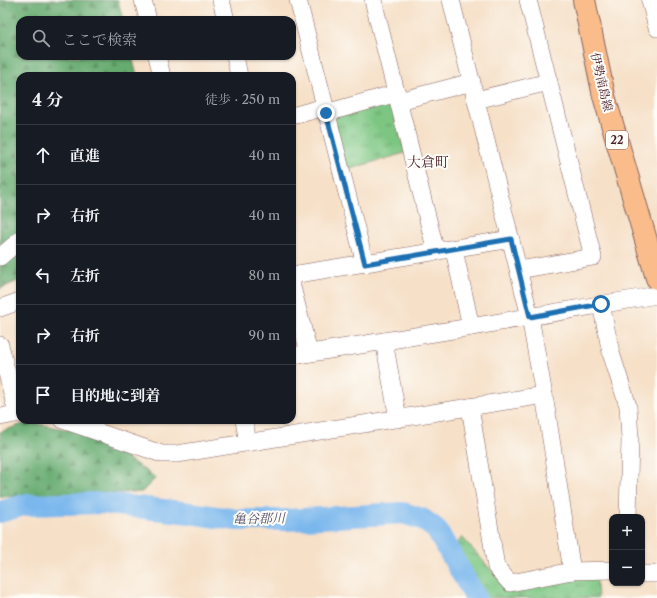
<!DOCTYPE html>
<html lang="ja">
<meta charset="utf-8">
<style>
body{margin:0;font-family:"Libre Caslon Text","Noto Serif JP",serif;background:#242831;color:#f1f3f6}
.controls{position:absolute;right:12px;bottom:12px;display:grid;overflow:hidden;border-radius:8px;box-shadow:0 1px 3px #0004}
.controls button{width:36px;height:36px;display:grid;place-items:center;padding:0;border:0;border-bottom:1px solid #363941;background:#171b24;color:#f1f3f6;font:20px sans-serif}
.stop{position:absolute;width:12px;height:12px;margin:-9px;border:3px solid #1f6fb2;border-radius:50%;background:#fff}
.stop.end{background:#1f6fb2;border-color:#fff;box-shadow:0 1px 4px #0008}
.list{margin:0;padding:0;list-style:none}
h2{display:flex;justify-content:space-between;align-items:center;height:52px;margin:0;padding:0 16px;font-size:17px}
h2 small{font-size:13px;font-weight:400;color:#9ea1a6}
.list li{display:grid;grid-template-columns:26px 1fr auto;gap:12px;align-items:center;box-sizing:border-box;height:60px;padding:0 16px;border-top:1px solid #363941}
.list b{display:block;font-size:15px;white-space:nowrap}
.list em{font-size:13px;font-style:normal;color:#9ea1a6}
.icon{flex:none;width:22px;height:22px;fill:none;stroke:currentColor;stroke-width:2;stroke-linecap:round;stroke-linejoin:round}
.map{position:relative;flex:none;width:657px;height:598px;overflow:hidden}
.search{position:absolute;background:#171b24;box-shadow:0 1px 3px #0004;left:16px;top:16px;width:280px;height:44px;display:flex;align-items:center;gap:10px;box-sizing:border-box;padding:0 14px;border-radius:12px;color:#9ea1a6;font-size:15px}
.panel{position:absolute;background:#171b24;box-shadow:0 1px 3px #0004;left:16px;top:72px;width:280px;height:352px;border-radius:12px}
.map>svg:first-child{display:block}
.grass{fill:url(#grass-tufts);stroke:#647256}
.forest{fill:url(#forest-firs);stroke:#58654e}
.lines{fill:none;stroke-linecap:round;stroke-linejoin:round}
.river{stroke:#7ab7ed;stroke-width:22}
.minor-casing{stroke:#866362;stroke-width:18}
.major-casing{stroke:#866362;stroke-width:24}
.minor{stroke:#fff;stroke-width:17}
.major{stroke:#f9bc8a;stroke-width:22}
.route{stroke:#1f6fb2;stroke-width:5}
.labels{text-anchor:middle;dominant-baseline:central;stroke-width:4;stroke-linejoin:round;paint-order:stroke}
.shield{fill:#fdfcf7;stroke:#806168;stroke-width:1}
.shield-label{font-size:11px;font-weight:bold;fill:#4a1f2b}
.street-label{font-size:12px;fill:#4a1f2b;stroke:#fdfcf7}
.water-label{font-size:13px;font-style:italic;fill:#5b546f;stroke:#fdfcf7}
.quarter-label{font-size:14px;fill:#4a1f2b;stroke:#fdfcf7}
</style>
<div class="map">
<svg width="657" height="598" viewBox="0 0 657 598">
<defs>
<pattern id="grass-tufts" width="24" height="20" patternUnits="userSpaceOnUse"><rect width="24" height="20" fill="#7dc682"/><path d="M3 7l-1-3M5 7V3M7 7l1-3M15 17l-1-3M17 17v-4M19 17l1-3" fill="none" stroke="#68a06b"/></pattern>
<pattern id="forest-firs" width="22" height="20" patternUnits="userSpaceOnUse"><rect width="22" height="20" fill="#66ab70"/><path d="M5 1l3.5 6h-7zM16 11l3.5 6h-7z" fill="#568b5c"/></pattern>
</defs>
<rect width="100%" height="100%" fill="#fdfcf7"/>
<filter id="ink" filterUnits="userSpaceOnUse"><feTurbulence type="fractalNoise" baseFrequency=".025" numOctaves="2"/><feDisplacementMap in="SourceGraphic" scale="8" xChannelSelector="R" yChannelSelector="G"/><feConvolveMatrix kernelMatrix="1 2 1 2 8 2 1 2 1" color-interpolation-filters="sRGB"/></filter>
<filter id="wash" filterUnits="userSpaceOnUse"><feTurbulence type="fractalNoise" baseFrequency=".012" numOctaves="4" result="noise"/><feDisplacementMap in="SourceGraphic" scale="16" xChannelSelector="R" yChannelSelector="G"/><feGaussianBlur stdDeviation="0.9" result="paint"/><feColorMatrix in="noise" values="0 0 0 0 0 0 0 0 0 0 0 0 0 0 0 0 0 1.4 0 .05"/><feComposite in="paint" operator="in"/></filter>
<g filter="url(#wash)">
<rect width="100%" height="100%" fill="#f6e0c7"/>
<g class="grass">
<path d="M392,100L405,153L346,170L333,115Z"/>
<path d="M462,537L508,589L596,575L598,598H480L453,549Z"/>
</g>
<g class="forest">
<path d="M0,0H118L123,20H20V56H132L137,76H20V280L0,289Z"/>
<path d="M28,422L92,434L156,478L142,492L0,497V432Z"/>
</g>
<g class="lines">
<path class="river" d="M0,512L24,505L101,503L190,513L237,520H287L403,513L422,519L436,529L476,598"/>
</g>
</g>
<g filter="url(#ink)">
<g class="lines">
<g class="minor-casing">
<g id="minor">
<path d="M143,0L148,20"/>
<path d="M221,0L226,20"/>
<path d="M298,0L365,264"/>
<path d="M373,0L436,252"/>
<path d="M451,0L530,317L544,395L572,571"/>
<path d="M650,0L657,28"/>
<path d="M157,56L162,76"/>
<path d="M235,56L239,76"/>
<path d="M476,100L549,82"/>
<path d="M399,101L472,82"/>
<path d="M326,113L397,93"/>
<path d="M292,116L325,107"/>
<path d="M454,250L471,327"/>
<path d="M0,257L20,240"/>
<path d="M519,270L593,257L528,0"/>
<path d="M292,275L511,239"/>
<path d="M292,287L309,353"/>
<path d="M601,304L611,353L628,406L630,439L628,517"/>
<path d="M0,308L20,301"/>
<path d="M384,341L398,419"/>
<path d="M0,345L17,413"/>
<path d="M292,356L471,327L657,295"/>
<path d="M470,407L496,567L510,583L572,571L612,570"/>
<path d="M0,417L20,413"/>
<path d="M63,420L162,454H177L544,395"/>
<path d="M244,420L248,443"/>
<path d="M642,574H657"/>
</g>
</g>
<g class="major-casing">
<path id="major" d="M584,0L604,96L657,278"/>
</g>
<use href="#minor" class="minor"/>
<use href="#major" class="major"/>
</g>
</g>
<g class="lines" filter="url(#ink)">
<path class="route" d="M326,113L365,264L511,239L530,317L601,304"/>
</g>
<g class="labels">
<rect class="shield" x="606" y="131" width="22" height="18" rx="3"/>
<g class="shield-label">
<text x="617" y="140">22</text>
</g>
<g class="street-label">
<text transform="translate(602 82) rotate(77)">伊勢南島線</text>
</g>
<g class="water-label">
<text transform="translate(259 518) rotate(-1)">亀谷郡川</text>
</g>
<g class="quarter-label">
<text x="428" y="162">大倉町</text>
</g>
</g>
</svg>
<div class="controls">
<button>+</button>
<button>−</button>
</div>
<div class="stop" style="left:601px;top:304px"></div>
<div class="stop end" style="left:326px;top:113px"></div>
<div class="search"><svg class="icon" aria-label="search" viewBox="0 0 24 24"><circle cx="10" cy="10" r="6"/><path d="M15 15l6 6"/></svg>ここで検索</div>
<section class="panel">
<h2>4 分<small>徒歩 · 250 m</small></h2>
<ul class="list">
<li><svg class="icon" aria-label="ahead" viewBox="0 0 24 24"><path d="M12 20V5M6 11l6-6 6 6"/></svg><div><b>直進</b></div><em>40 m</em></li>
<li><svg class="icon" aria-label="right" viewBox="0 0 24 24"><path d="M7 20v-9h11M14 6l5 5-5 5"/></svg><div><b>右折</b></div><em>40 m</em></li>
<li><svg class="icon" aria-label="left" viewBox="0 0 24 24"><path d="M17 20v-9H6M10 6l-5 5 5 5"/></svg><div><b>左折</b></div><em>80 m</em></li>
<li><svg class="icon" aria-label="right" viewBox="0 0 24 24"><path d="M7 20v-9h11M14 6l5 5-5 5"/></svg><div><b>右折</b></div><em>90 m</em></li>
<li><svg class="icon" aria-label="arrive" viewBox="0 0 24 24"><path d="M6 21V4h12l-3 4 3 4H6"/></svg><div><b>目的地に到着</b></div></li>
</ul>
</section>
</div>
